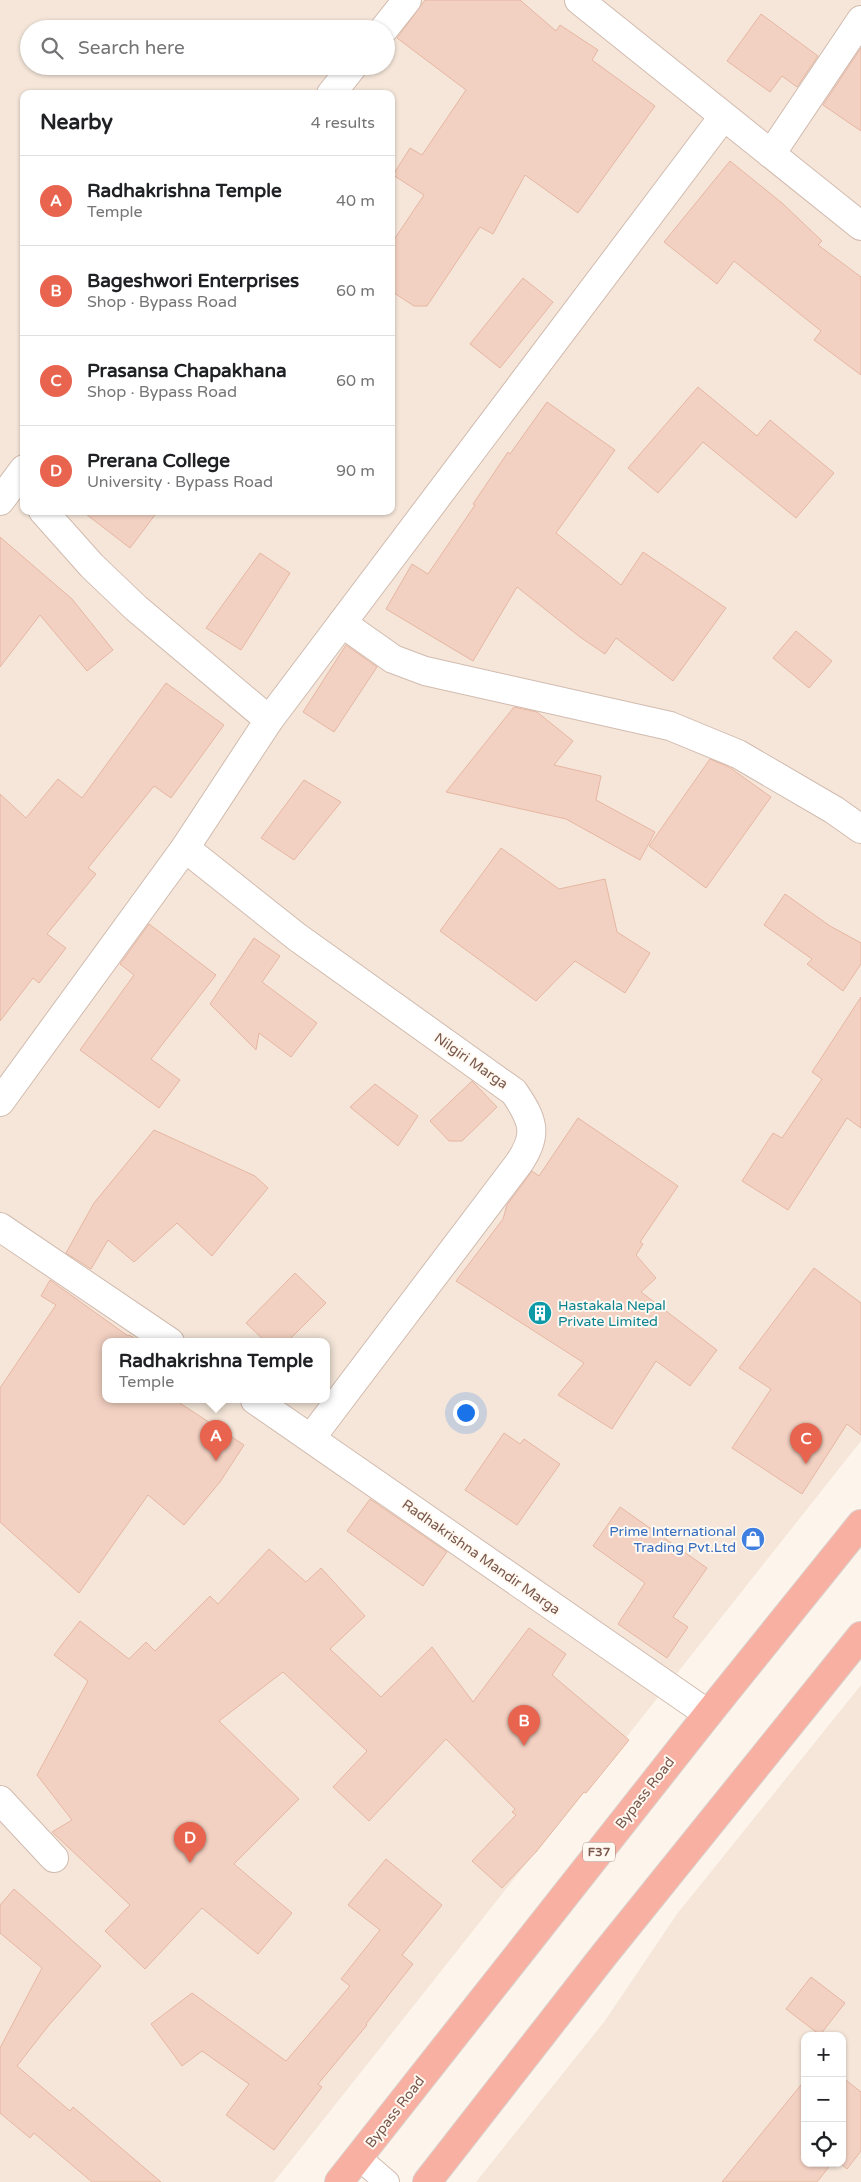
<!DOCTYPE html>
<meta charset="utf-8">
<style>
body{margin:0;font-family:"Varela Round",sans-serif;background:#f2f2f2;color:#202124}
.controls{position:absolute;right:15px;bottom:15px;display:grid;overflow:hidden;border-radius:10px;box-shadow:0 1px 4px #0004}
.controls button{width:45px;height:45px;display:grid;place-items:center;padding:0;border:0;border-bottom:1px solid #e0e0e0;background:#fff;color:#202124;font:25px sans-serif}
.you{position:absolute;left:465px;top:1412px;width:18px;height:18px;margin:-12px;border:4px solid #fff;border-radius:50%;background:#1a73e8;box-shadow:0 0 0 8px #1a73e833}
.badge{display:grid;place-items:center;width:32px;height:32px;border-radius:50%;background:#e8644f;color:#fff;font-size:16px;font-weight:700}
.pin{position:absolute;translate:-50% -41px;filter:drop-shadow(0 1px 2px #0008)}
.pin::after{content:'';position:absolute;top:26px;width:18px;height:15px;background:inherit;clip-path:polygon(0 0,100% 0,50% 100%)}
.popup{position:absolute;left:102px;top:1338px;width:228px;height:65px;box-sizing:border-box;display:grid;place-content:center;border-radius:10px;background:#fff;filter:drop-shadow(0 1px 4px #0005);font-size:16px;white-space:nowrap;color:#757577}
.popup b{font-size:19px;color:#202124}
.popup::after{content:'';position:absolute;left:50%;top:100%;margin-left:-10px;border:10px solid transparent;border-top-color:#fff}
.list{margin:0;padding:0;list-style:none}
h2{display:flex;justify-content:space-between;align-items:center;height:65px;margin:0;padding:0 20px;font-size:21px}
h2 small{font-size:16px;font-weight:400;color:#757577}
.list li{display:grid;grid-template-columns:32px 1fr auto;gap:15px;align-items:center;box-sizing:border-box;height:90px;padding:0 20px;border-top:1px solid #e0e0e0}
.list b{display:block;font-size:19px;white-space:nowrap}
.list p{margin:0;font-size:16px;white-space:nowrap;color:#757577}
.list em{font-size:16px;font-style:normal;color:#757577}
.icon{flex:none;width:28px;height:28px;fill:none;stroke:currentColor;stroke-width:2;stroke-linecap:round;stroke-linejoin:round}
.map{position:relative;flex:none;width:861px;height:2182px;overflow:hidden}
.search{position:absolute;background:#fff;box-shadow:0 1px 4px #0004;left:20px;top:20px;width:375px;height:55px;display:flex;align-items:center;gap:12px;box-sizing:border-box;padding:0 18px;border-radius:28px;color:#757577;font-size:19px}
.panel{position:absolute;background:#fff;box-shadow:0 1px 4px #0004;left:20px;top:90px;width:375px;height:425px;border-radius:10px}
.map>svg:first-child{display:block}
.residential{fill:#f5e6d9;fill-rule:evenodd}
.building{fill:#f3d1c2;stroke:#e6b6a2}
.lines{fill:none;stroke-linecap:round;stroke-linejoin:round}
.lane-casing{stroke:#d1bbaf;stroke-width:26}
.street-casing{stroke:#d1bbaf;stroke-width:30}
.highway-casing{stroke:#dad1cd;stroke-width:30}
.lane{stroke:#fff;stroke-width:24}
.street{stroke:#fff;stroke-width:28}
.highway{stroke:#f8b0a2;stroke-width:28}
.labels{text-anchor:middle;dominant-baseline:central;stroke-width:4;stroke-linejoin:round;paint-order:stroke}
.shield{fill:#fff9f2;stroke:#a2897e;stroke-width:1}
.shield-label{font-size:12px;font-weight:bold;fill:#7a594c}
.street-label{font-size:14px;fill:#7a594c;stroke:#fff9f2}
.culture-label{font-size:14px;fill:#0d838f;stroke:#fff9f2;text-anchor:start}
.shop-label{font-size:14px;fill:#366cbe;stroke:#fff9f2;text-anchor:end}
</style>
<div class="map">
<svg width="861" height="2182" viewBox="0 0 861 2182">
<rect width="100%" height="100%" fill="#fdf5eb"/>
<g class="residential">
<path d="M0,0H861V1441L274,2182H0ZM29,29H386V66H29ZM24,94H391V511H24ZM106,1342H326V1400H106Z"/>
<path d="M861,1685V2182H476L604,2022L677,1914ZM805,2036H842V2163H805Z"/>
</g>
<g class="building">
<path d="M425,0H520L556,31L560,25L598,50L592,60L655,106L578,213L525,175L493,234L480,227L427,306H414L391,291V244L424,195L393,175L410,148L422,155L466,90L397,38Z"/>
<path d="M761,14L818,56L797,87L782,76L770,92L727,61Z"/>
<path d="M861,48V131L823,105Z"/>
<path d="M730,161L782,203L822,241L818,245L861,277V375L814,340L821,331L734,261L717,284L664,242Z"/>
<path d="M523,278L553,302L500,368L470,344Z"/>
<path d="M698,387L757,436L770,420L834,473L796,518L703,442L658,493L628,468Z"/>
<path d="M547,402L615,450L556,533L621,585L643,552L726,608L673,681L616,638L605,654L580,637L517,587L473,661L386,609L412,564L428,574L475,505L473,504L508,452L510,454Z"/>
<path d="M82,511H158L130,548Z"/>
<path d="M0,537L72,599L113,650L87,671L40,615L0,667Z"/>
<path d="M260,553L290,573L241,650L206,628Z"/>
<path d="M796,631L832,661L809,688L773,658Z"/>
<path d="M346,645L377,667L334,732L303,712Z"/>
<path d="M166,683L224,725L171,798L154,786L88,868L96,874L47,934L66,948L39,983L33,978L0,1021V794L26,818L58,779L82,798Z"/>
<path d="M514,707L537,712L573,741L554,765L601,776L596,800L655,832L640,860L566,819L446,792Z"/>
<path d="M710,759L729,767L771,797L706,888L649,846Z"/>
<path d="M304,780L341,802L294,860L261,838Z"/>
<path d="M501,848L559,889L605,879L617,932L650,953L625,993L575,961L536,1001L440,931Z"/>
<path d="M785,894L830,926L861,943V964L843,991L807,964L812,959L764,925Z"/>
<path d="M149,924L216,975L151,1059L180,1080L159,1108L80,1050L134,975L120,964Z"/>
<path d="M254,938L280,956L262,982L317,1023L291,1057L259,1033L256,1050L210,1004Z"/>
<path d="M861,997V1128L847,1118L788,1210L742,1181L773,1133L782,1138L822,1079L812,1072Z"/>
<path d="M472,1081L497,1107L462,1141H449L430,1121Z"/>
<path d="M375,1084L418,1116L398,1146L350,1107Z"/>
<path d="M578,1118L678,1186L640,1242L643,1244L636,1255L656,1278L641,1292L717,1350L690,1386L656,1361L612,1429L558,1395L584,1363L456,1281L503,1219L507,1205L532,1171L539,1176Z"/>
<path d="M154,1130L255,1176L268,1188L212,1256L177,1223L134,1262L108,1240L91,1269L66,1253L94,1203Z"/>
<path d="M814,1268L861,1303V1435L847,1424L802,1494L732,1448L771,1389L739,1368Z"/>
<path d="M295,1273L326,1303L287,1342H266L246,1323Z"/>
<path d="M50,1280L128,1336L129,1335L141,1342H106V1400H175L244,1445L220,1482L184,1525L148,1495L79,1593L0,1522V1388L56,1305L41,1296Z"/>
<path d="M504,1433L520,1444L524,1439L560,1464L517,1525L465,1490Z"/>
<path d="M370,1499L447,1552L423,1586L347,1531Z"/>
<path d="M620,1507L707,1568L673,1617L688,1627L667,1658L618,1624L645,1583L593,1546Z"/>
<path d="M269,1549L306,1582L321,1568L365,1616L330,1649L381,1697L432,1647L473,1702L529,1628L566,1654L552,1675L629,1740L586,1793L584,1792L536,1852L502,1888L472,1861L516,1815L512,1812L515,1809L446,1739L369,1821L333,1787L367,1751L283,1672L219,1721L299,1799L234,1864L292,1913L258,1954L202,1908L145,1969L105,1931L130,1905L52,1832L72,1820L37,1775L88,1681L54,1655L80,1621L129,1659L146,1642L155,1651L210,1596L218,1604Z"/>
<path d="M386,1859L442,1905L402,1955L413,1964L366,2024L367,2025L318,2084L322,2087L274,2150L226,2115L249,2084L202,2051L182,2066L151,2024L192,1993L286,2061L350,1986L341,1979L380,1930L348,1905Z"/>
<path d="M14,1889L101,1966L49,2025L17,2066L70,2111L73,2107L161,2182H92L34,2133L30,2138L0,2113V2048L42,1968L0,1933V1905Z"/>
<path d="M811,1977L845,2003L820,2035L786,2009Z"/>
<path d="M842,2077L861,2092V2151L847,2169L840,2163H842Z"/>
<path d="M805,2080V2163H832L817,2182H722Z"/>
</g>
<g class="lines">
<g class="lane-casing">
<path id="lane" d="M359,2158L387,2182"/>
</g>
<g class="street-casing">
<g id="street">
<path d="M579,0L861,226"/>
<path d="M384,29L407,0"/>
<path d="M331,94L353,66"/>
<path d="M771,154L861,20"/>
<path d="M0,501L24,469"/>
<path d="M43,511L92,566L136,608L269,720"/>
<path d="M342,623L393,659L425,671L670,726L738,754L834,810L861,829"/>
<path d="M185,848L297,937L514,1092C533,1120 539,1134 519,1163L311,1438"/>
<path d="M0,1102L185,848L269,720L723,117"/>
<path d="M0,1227L170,1342"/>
<path d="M255,1400L708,1714"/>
<path d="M0,1800L54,1858"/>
</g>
</g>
<g class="highway-casing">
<g id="highway">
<path d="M339,2182L708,1714L861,1524"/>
<path d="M427,2182L604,1955L861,1636"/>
</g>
</g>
<use href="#lane" class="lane"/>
<use href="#street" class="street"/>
<use href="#highway" class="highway"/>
</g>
<defs>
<g id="building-disc" transform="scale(1.25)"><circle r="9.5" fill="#0f9aa8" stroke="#fff9f2"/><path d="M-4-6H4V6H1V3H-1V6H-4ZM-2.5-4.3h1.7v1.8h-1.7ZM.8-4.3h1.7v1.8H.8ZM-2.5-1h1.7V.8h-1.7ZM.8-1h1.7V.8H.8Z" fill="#fff"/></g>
<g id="shop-disc" transform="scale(1.25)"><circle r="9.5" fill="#3f7fe0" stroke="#fff9f2"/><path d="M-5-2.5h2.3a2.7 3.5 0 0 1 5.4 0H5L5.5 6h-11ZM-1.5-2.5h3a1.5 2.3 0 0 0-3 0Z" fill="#fff"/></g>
</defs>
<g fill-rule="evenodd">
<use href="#building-disc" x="540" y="1313"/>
<use href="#shop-disc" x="753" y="1539"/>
</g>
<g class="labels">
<rect class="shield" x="583" y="1842.5" width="32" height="19" rx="4"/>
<g class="shield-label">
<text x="599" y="1852">F37</text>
</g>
<g class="street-label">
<text transform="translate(471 1061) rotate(35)">Nilgiri Marga</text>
<text transform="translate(481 1557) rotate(35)">Radhakrishna Mandir Marga</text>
<text transform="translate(645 1793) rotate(-52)">Bypass Road</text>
<text transform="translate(395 2112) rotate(-52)">Bypass Road</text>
</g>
<g class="culture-label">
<text x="558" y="1305">Hastakala Nepal<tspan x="558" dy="16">Private Limited</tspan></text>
</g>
<g class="shop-label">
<text x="736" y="1531">Prime International<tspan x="736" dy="16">Trading Pvt.Ltd</tspan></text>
</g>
</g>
</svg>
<div class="controls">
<button>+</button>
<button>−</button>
<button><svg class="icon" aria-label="locate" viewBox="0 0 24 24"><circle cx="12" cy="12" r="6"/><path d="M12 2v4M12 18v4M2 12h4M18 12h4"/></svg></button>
</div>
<div class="you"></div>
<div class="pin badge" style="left:216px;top:1461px">A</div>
<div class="popup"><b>Radhakrishna Temple</b>Temple</div>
<div class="pin badge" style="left:524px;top:1746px">B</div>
<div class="pin badge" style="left:806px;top:1464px">C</div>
<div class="pin badge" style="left:190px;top:1863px">D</div>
<div class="search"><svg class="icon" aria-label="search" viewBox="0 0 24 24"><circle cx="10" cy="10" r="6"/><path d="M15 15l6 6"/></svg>Search here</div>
<section class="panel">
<h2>Nearby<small>4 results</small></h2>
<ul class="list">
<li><span class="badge">A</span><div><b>Radhakrishna Temple</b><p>Temple</p></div><em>40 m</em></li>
<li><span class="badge">B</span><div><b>Bageshwori Enterprises</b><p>Shop · Bypass Road</p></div><em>60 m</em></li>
<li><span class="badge">C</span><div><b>Prasansa Chapakhana</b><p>Shop · Bypass Road</p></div><em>60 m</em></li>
<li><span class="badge">D</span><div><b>Prerana College</b><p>University · Bypass Road</p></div><em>90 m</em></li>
</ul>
</section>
</div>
